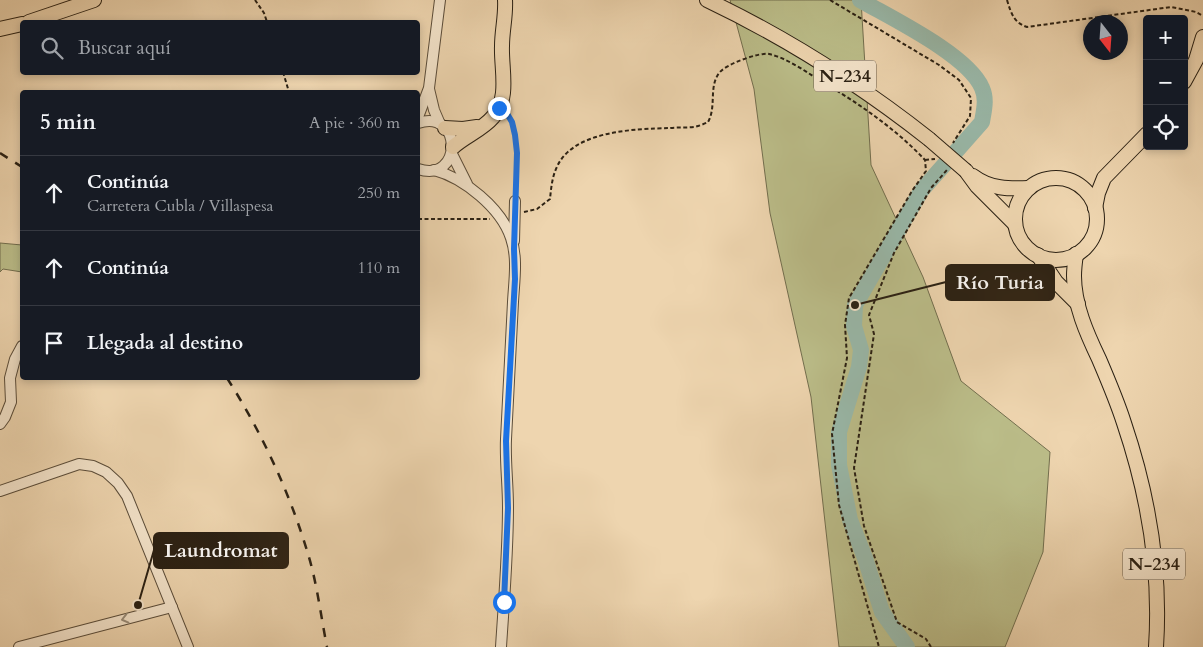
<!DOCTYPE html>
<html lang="es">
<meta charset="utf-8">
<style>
body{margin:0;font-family:Cardo,serif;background:#20242c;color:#f1f3f6}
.controls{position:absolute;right:15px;top:15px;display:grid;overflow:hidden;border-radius:5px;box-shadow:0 2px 8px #0003}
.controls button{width:45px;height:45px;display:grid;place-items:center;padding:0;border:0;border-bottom:1px solid #363941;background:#171b24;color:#f1f3f6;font:25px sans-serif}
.compass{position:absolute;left:1083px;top:15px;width:45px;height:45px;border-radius:50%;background:#171b24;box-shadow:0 2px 8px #0003;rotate:163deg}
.stop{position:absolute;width:15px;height:15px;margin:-11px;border:4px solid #1a73e8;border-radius:50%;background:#fff}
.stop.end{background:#1a73e8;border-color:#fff;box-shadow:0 1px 5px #0008}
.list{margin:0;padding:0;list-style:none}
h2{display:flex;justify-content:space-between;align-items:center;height:65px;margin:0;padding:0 20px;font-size:21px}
h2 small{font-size:16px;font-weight:400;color:#9ea1a6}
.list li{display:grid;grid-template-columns:32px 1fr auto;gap:15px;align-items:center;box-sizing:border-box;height:75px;padding:0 20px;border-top:1px solid #363941}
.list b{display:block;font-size:19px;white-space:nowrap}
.list p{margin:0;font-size:16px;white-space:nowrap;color:#9ea1a6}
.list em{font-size:16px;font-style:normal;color:#9ea1a6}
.icon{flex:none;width:28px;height:28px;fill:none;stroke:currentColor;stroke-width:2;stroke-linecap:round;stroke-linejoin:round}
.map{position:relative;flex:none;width:1203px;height:647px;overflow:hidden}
.search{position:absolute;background:#171b24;box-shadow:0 2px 8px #0003;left:20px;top:20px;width:400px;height:55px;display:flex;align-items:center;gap:12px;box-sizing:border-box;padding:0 18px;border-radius:5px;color:#9ea1a6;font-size:19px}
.panel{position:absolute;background:#171b24;box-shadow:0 2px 8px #0003;left:20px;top:90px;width:400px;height:290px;border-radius:5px}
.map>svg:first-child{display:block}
.green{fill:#bbbd89;stroke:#726e4e}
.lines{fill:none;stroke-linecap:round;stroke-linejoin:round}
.river{stroke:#99b9aa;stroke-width:16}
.minor-casing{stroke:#5b4d3a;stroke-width:12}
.highway-casing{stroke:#2a2013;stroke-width:16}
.path{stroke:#2a2013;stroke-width:2;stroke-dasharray:4 2.5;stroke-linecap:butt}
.minor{stroke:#f4e4cb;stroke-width:10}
.highway{stroke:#eed5af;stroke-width:14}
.rail{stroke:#2a2013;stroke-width:2.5;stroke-dasharray:9 9;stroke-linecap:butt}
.highway-bridge-casing{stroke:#2a2013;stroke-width:16;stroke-linecap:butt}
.highway-bridge{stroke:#eed5af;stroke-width:14}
.oneway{stroke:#998c78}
.route{stroke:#1a73e8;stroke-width:6}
.labels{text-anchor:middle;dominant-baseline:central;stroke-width:4;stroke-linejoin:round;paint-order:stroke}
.shield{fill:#f4e4cb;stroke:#675b4a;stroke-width:1}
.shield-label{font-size:18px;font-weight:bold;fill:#2a2013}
.leader{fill:none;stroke:#2a2013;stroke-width:2}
.callout-dot{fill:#2a2013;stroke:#f4e4cb;stroke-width:2}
.callout{fill:#2a2013;stroke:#2a2013;stroke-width:2}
.callout-label{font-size:20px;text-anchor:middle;font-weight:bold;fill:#fff}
</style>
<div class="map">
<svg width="1203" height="647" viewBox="0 0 1203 647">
<rect width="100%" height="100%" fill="#eed5af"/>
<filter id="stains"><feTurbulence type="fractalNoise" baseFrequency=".004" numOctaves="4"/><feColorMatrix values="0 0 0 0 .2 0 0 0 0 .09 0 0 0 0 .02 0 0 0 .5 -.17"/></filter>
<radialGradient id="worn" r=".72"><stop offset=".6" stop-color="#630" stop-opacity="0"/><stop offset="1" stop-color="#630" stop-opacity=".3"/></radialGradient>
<g class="green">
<path d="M730,0H861L871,165L923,277L961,381L1050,452L1043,552L1005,647H839L811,397L770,213L754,89Z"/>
<path d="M0,243L22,245V272L3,269L0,272Z"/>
</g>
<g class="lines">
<path class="river" d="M860,0C891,18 968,55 982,88C987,99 984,110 982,122L921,191L855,305L854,326L861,350L859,367L839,432V465L850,520L865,558L882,612L907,647"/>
<g class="minor-casing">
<g id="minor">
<path d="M429,89L434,110L440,124"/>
<path d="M418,117L429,88L440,0"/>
<path d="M418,123C463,108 463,184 418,169"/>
<path d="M452,154L467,184"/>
<path d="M434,170C464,178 501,208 511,238C518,258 514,282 513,302C511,348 508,393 506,439C505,461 508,484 508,507C508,553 504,600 501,647"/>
<path d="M514,241L515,201"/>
<path d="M0,424L5,417L11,402L10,378L15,359L22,346"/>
<path d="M0,491L79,464L93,466L106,472L118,483L127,496L188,647"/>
<path d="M19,647L172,607"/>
</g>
</g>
<g class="highway-casing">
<g id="highway">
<path d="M707,0C789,39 858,83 929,139"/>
<path d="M29,22L94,0"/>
<path d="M0,29L22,24"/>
<path d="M1184,82L1196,60L1203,37"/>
<path d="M445,128L463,129L477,127"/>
<path d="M453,147C465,136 482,130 493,117C510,98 501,69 502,46C502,30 506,16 505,0"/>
<path d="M966,171L977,186L1015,224"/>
<path d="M973,176C990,189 1009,189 1029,188"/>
<circle cx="1056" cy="219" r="41"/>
<path d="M1095,208L1098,193L1104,178L1147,134"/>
<path d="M1076,254C1075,261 1074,269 1074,276C1074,305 1087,334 1099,359C1108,380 1117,401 1124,423C1148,494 1161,572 1156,647"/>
<path d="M1038,255L1056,282L1078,304"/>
</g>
</g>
<g class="path">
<path d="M255,0L264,13L267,22"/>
<path d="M830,0L939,65L959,80L971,98L970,116L953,143"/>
<path d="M1007,0C1011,13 1014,23 1027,27L1171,7L1196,12L1203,16"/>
<path d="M283,72L289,92"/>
<path d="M508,115C521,138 517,166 515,191"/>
<path d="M925,160L935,159"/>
<path d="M524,212L537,209L550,199C551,189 552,178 556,169C571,130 636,129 670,128C678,127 686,128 694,127C699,126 704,124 708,122C717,106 708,86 720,72C727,64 759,52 769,54C786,58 802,69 816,78C855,101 894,127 925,160L926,171L912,191L849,298L845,325L847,358L832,434L839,505L879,647"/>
<path d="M418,219H490"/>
<path d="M931,647L926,639L897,622L864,526L854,468L874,334L869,315L894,253L931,188L947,170"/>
</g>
<use href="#minor" class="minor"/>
<use href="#highway" class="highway"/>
<g class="rail">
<path d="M0,153L22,167"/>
<path d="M227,378C261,431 290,493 308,554C317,583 321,617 327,647"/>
</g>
<g class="highway-bridge-casing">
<path id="highway-bridge" d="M929,139L966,171"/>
</g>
<use href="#highway-bridge" class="highway-bridge"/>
</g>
<defs><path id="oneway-chevron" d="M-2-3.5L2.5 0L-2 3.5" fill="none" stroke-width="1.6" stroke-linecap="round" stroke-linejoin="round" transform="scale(1.25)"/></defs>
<use class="oneway" href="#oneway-chevron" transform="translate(125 619) rotate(166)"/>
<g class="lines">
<path class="route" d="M499,108L506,112L512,122L515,135L517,153L514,249L515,279L506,441L508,508L504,602"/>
</g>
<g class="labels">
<g class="shield">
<rect x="814" y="60.5" width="62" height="31" rx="4"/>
<rect x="1123" y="548.5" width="62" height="31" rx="4"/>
</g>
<g class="shield-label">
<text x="845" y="76">N-234</text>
<text x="1154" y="564">N-234</text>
</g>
</g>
<path class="leader" d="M855 305L946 282M138 605L154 550"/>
<g class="callout-dot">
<circle cx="855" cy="305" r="5"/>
<circle cx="138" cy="605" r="5"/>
</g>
<g class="callout">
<rect x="946" y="265" width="108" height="35" rx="5"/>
<rect x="154" y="533" width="134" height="35" rx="5"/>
</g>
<g class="callout-label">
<text x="1000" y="289">Río Turia</text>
<text x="221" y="557">Laundromat</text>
</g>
<rect width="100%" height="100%" filter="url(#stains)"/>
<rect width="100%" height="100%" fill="url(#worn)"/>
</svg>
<div class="controls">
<button>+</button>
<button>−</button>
<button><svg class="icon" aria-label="locate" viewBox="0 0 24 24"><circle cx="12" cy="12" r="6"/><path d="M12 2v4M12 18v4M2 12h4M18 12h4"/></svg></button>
</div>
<svg class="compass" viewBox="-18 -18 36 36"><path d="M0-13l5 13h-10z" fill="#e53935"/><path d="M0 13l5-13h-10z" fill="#9ea1a6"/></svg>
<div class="stop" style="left:504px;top:602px"></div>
<div class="stop end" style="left:499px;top:108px"></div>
<div class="search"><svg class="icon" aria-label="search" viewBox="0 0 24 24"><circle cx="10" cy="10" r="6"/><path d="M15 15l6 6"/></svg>Buscar aquí</div>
<section class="panel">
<h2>5 min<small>A pie · 360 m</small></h2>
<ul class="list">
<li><svg class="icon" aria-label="ahead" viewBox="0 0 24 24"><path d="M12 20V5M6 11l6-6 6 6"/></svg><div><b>Continúa</b><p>Carretera Cubla / Villaspesa</p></div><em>250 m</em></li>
<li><svg class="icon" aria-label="ahead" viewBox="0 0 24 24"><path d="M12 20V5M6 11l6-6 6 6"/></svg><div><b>Continúa</b></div><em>110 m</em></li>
<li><svg class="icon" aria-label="arrive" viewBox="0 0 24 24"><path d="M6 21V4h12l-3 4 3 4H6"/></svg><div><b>Llegada al destino</b></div></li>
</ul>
</section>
</div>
